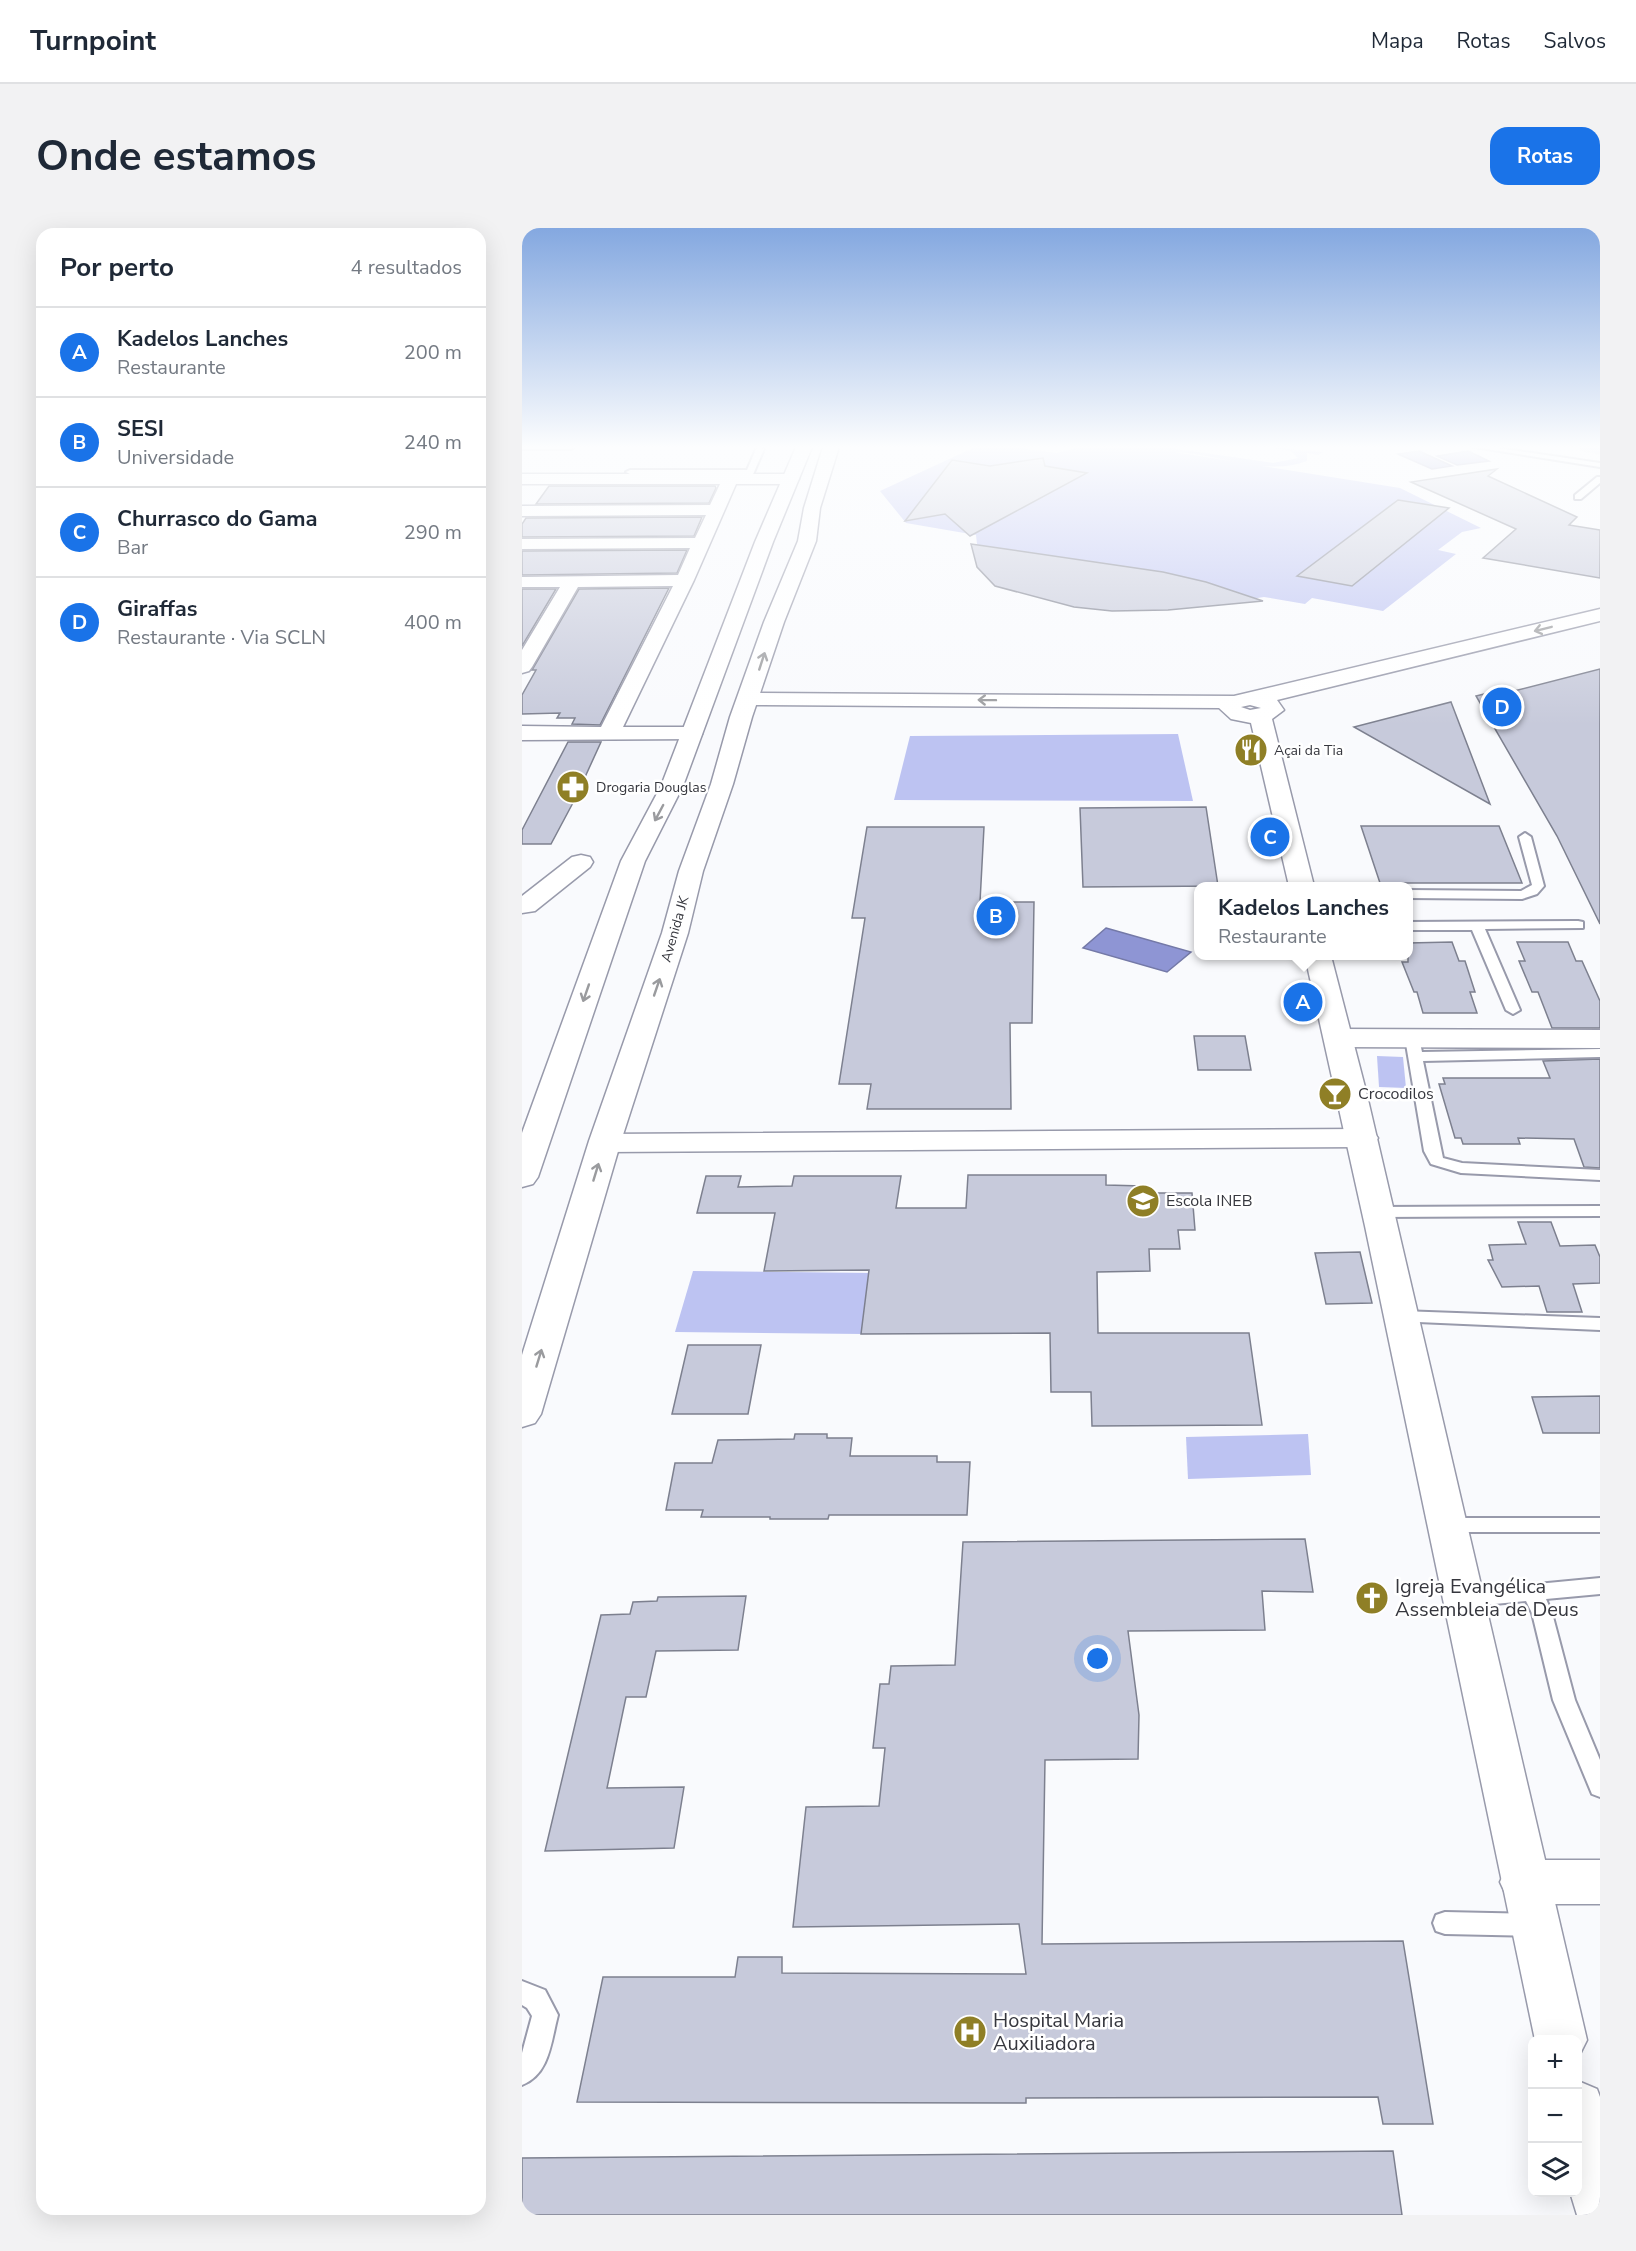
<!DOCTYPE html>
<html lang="pt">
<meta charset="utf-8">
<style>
body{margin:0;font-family:"Nunito Sans",sans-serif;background:#f2f2f3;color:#1f2937}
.controls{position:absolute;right:18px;bottom:18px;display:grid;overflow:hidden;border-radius:12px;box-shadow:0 6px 24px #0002}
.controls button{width:54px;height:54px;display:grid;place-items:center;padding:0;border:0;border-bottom:2px solid #e0e1e3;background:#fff;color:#1f2937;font:30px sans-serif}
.you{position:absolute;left:576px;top:1431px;width:21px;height:21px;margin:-15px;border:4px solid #fff;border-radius:50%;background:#1a73e8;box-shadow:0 0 0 9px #1a73e833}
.badge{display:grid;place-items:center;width:39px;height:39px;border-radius:50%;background:#1a73e8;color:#fff;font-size:20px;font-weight:700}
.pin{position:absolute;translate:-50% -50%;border:3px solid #fff;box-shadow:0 2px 6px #0006}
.popup{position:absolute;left:672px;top:654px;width:219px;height:78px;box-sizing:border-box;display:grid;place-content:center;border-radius:12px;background:#fff;filter:drop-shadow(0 2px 4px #0005);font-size:20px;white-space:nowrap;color:#747a83}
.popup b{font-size:22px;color:#1f2937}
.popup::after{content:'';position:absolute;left:50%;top:100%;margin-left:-12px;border:12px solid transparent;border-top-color:#fff}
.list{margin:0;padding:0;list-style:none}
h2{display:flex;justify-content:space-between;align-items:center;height:78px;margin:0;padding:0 24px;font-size:26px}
h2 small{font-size:20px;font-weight:400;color:#747a83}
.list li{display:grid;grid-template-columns:39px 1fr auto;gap:18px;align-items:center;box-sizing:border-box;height:90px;padding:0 24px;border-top:2px solid #e0e1e3}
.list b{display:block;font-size:22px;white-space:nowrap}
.list p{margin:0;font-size:20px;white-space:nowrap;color:#747a83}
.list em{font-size:20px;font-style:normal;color:#747a83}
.icon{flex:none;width:33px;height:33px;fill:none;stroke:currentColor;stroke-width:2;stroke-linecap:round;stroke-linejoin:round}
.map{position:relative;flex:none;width:1078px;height:1987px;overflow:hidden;border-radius:18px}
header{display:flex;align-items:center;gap:36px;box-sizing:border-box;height:84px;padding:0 30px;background:#fff;border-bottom:2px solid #e0e1e3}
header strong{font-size:28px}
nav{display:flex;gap:33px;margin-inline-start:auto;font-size:21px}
.intro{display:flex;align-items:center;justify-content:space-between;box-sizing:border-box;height:144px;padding:0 36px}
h1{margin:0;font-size:42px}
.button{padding:15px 27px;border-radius:18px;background:#1a73e8;color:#fff;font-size:21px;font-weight:700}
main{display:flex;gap:36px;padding:0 36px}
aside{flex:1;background:#fff;border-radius:18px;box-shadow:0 6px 24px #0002}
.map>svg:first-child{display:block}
.green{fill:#bdc3f2}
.water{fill:#8e95d4;stroke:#7479a7;stroke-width:1.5}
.building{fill:#c7cadb;stroke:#7d808f;stroke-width:1.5}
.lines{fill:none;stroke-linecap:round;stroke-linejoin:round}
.service-casing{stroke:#989aab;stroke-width:4}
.minor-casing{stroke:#989aab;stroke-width:3}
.tertiary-casing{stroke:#989aab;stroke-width:3}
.secondary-casing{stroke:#989aab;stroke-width:3}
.primary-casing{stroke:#d7d7d8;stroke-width:3}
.service{fill:#fff;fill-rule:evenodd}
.minor{fill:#fff;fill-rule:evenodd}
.tertiary{fill:#fff;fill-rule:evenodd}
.secondary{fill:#fff;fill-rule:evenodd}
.primary{fill:#cacef7;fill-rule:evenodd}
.oneway{stroke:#9a9b9e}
.labels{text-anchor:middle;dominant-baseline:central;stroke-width:5;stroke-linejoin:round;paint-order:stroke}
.far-poi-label{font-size:14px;fill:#36373e;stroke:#fff;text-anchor:start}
.far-street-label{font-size:14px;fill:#36373e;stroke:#fff}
.poi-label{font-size:16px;fill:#36373e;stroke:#fff;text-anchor:start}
.near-poi-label{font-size:20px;fill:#36373e;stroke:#fff;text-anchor:start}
</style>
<header>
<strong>Turnpoint</strong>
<nav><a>Mapa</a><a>Rotas</a><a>Salvos</a></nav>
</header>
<div class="intro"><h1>Onde estamos</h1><a class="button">Rotas</a></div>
<main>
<aside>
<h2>Por perto<small>4 resultados</small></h2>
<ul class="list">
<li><span class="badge">A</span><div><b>Kadelos Lanches</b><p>Restaurante</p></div><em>200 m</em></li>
<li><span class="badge">B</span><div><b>SESI</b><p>Universidade</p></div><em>240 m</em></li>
<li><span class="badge">C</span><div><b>Churrasco do Gama</b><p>Bar</p></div><em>290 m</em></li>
<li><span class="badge">D</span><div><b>Giraffas</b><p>Restaurante · Via SCLN</p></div><em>400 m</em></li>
</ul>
</aside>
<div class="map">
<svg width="1078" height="1987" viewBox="0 0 1078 1987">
<rect width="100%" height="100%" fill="#f9fafd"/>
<g class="green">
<path d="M453,219H491L535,225L557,219H642L751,235L776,230L769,223L745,219L801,224L796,227L785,225V233C744,249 694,225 652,224L878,260L959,300L940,304L916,322L934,326L861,383L790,370L783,376L742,369L696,376L456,325L454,307L384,295L358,263Z"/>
<path d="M656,506L671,573L372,572L388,508Z"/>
<path d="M855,828L881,829L884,860L857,859Z"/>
<path d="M171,1043L351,1045L341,1106L153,1104Z"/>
<path d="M786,1206L789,1247L666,1251L664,1209Z"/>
</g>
<g class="water">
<path d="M897,223L930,238L910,241L876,226Z"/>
<path d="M946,223L967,233L935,237L915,228Z"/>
<path d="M584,700L669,724L645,744L561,720Z"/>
</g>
<g class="building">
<path d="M521,230L523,238L565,245L448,308L423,286L383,293L430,232L468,238Z"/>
<path d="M975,241L966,248L1055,289L1047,297L1078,302V350L961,330L994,301L889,254Z"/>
<path d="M27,258H193L194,260L187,275L14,276Z"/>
<path d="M876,272L927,280L830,358L775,348Z"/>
<path d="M180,289L172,308L0,309V296L4,290Z"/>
<path d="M449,316L641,344L684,354L741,373L646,382L590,383L552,379L473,358L455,339Z"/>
<path d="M165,322L155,345L0,347V323Z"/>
<path d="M147,360L78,497L50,496L53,490H35L38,485L0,486V467L14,442H10L57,361Z"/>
<path d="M0,361H34L0,418Z"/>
<path d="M1078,441V696L1035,608L954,468L986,460L992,463Z"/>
<path d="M929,474L968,576L832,499Z"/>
<path d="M46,514H79L53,571L29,616H0V602Z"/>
<path d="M684,579L696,658L561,659L558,580Z"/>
<path d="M839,598H977L1000,655H858Z"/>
<path d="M345,599H462L458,674H512L510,795H488L489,881H345L349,856H317L343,690H330Z"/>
<path d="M930,714L937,733H943L953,764H948L955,785H901L895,764H892L880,734H886V715Z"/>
<path d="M995,714H1046L1054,733H1060L1078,773V800H1030L1016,764H1010L997,733H1003Z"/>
<path d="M672,808H723L729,842H676Z"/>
<path d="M1078,831V940L1062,939L1052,911L996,910L998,916H941L939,910H933L917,856H923L921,850H1028L1021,833Z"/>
<path d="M446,947H584V957L620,958V965H670L673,1002H656L658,1021H627L628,1043L575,1044L576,1105H727L740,1197L570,1198L569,1164H529L528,1105L339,1106L347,1042L242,1043L253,985H175L184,948H219L216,959L270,958L272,948H379L374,980H444Z"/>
<path d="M996,994H1029L1038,1018L1073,1017L1078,1029V1055L1051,1056L1060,1084H1025L1017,1058L980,1059L966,1032H971L967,1017L1004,1016Z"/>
<path d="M838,1024L850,1075L804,1076L793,1025Z"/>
<path d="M166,1117H239L226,1186H150Z"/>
<path d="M1078,1168V1205H1021L1010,1169Z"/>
<path d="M273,1206H305V1210H330L328,1228H415V1234H448L445,1287H307L306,1291H248V1289H179L181,1282H144L153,1235H190L196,1212L272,1211Z"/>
<path d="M783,1311L791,1364L740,1363L743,1402L606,1403L617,1487L616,1531L523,1532L520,1716L881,1713L911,1896H861L856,1869L504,1870V1875L55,1874L81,1749H213L216,1729H260V1745L504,1746L497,1696L271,1699L284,1579L357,1578L363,1520H351L358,1456H367L369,1438L433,1437L441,1314Z"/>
<path d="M224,1368L216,1422L134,1423L124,1469H104L85,1560L162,1559L152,1620L23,1623L79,1387L108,1386L111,1374L135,1373L136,1369Z"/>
<path d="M871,1923L880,1987H0V1930Z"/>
</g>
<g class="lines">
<g class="service-casing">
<g id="service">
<path d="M0,219H53L49,221H0Z"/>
<path d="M235,219L242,221L229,251L225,253L221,251L223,246H108L104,244L108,242H225Z"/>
<path d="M952,219H969L1078,235V239Z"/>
<path d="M1075,249H1078V255L1059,271H1053V267Z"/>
<path d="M1003,605L1009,609L1022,658L1015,666L1000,671L886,670V662L999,663L1010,657L997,609Z"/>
<path d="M1056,693L1061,694V700L963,701L998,782L991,786L984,782L950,702H886V694Z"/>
<path d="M890,806L897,810L900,824L1078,821V829L901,833L921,930L940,935L1078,942V952L939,945L909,936L902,923L883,810Z"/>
<path d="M1078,978V988L856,989L848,984L856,979Z"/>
<path d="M879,1083L1078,1090V1102L873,1093L870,1089L873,1085Z"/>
<path d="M924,1290H1078V1304H924L917,1302L914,1297L917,1292Z"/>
<path d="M1078,1350V1366L1024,1371L1030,1385L1053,1472L1078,1532V1569L1070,1566L1031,1472L1010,1385L1004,1373L941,1379L934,1377L931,1371L934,1365L941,1363Z"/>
<path d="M923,1684L1012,1686L1021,1689L1024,1697L1021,1705L1012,1708L923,1706L914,1703L911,1695L914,1687Z"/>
<path d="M0,1753L23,1762L36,1787C29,1813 28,1846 0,1857V1825L10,1788L5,1780L0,1777Z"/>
</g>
</g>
<g class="minor-casing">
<g id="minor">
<path d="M0,246H269L277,251L269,256H214L172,352L101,499H169L177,501L180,506L177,511L0,512V498L79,499L151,358L56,359L10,439L7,443L0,445V422L38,359H0V349L156,347L168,320L0,321V311L173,310L184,287L0,288V278L188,277L198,256H0Z"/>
<path d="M59,627L68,629L71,634L68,639L13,683L0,685V668L50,629Z"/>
<path d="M817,801L1078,802V820L817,819L807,816L803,810L807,804Z"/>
<path d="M840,901L851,903L856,910L851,917L840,919L83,924L72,922L67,915L72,908L83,906Z"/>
<path d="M1002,1632H1078V1676H1002L985,1669L978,1654L985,1639Z"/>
</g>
</g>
<g class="tertiary-casing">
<g id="tertiary">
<path d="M1078,381V393L755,472L762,482L750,491L792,658H767L729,495L709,491L697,480L227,477L220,475L217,471L220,467L227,465L712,468ZM728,477L739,480L728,482L719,479Z"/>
<path d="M783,728H809L844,863L1065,1812L1056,1830V1812H1013L843,998Z"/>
<path d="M1056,1853L1075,1861L1078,1869V1987H1055L1048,1964H1056Z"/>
</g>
</g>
<g class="secondary-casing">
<g id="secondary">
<path d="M274,219H290L251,314L161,558L123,633L16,949L11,956L0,959V905L99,633L139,558L233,314Z"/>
<path d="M301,219H317L298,280L294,313L262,394L230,489L211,556L181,643L166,705L99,913L19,1186L13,1195L0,1199V1127L67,913L140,705L157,643L189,556L208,489L242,394L276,313L282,280Z"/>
</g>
</g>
<g class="primary-casing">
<path id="primary" d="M1058,219H1078V225L1061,222Z"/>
</g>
<use href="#service" class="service"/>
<use href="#minor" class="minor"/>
<use href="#tertiary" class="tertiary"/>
<use href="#secondary" class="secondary"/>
<use href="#primary" class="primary"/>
</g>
<defs><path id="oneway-shaft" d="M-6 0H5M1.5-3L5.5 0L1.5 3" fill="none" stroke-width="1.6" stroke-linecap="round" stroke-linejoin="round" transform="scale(1.5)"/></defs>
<g class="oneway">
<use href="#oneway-shaft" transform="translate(1021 401) rotate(166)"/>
<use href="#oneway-shaft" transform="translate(240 433) rotate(-72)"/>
<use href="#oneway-shaft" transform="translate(465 472) rotate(-179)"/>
<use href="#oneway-shaft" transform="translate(137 585) rotate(118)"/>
<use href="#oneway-shaft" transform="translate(135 759) rotate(-71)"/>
<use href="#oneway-shaft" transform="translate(64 765) rotate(109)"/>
<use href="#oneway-shaft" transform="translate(74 944) rotate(-73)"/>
<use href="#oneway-shaft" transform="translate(17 1130) rotate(-73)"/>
</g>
<linearGradient id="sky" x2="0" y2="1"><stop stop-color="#84a8e0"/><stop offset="0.44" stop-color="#fcfdfe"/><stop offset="1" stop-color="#fcfdfe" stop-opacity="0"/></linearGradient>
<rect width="1078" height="497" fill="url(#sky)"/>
<defs>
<g id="restaurant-disc" transform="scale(1.725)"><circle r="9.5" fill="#8f7f26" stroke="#fff"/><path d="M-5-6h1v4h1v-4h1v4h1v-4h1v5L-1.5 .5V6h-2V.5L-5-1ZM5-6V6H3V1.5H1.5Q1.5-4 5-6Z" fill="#fff"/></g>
<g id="pharmacy-disc" transform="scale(1.725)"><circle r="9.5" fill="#8f7f26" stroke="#fff"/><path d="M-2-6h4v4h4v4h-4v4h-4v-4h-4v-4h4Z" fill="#fff"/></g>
<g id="bar-disc" transform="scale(1.725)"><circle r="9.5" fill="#8f7f26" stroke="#fff"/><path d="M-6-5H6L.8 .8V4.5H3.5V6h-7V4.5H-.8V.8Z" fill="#fff"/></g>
<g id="school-disc" transform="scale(1.725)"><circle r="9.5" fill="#8f7f26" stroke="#fff"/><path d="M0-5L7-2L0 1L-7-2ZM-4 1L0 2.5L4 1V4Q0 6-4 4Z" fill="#fff"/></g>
<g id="church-disc" transform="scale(1.725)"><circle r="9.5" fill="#8f7f26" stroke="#fff"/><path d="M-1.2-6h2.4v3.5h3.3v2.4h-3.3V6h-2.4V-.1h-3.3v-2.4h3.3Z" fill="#fff"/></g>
<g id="hospital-disc" transform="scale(1.725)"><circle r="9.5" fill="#8f7f26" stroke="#fff"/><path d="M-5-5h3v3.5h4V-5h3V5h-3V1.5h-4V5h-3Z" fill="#fff"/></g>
</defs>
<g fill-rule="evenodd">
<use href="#restaurant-disc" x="729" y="522"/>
<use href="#pharmacy-disc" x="51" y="559"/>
<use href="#bar-disc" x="813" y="866"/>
<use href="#school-disc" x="621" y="973"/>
<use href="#church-disc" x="850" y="1370"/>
<use href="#hospital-disc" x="448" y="1804"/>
</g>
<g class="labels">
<g class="far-poi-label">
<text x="752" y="522">Açai da Tia</text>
<text x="74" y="559">Drogaria Douglas</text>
</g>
<g class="far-street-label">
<text transform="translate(153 701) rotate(-74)">Avenida JK</text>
</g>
<g class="poi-label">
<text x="836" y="866">Crocodilos</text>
<text x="644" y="973">Escola INEB</text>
</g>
<g class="near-poi-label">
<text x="873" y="1358">Igreja Evangélica<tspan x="873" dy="23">Assembleia de Deus</tspan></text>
<text x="471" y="1792">Hospital Maria<tspan x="471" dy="23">Auxiliadora</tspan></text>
</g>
</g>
</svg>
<div class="controls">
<button>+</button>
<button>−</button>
<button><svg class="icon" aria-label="layers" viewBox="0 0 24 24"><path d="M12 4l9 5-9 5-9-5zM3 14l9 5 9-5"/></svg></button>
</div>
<div class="you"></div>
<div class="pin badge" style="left:781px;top:774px">A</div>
<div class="popup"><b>Kadelos Lanches</b>Restaurante</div>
<div class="pin badge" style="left:474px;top:688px">B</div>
<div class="pin badge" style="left:748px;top:609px">C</div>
<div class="pin badge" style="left:980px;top:479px">D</div>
</div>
</main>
